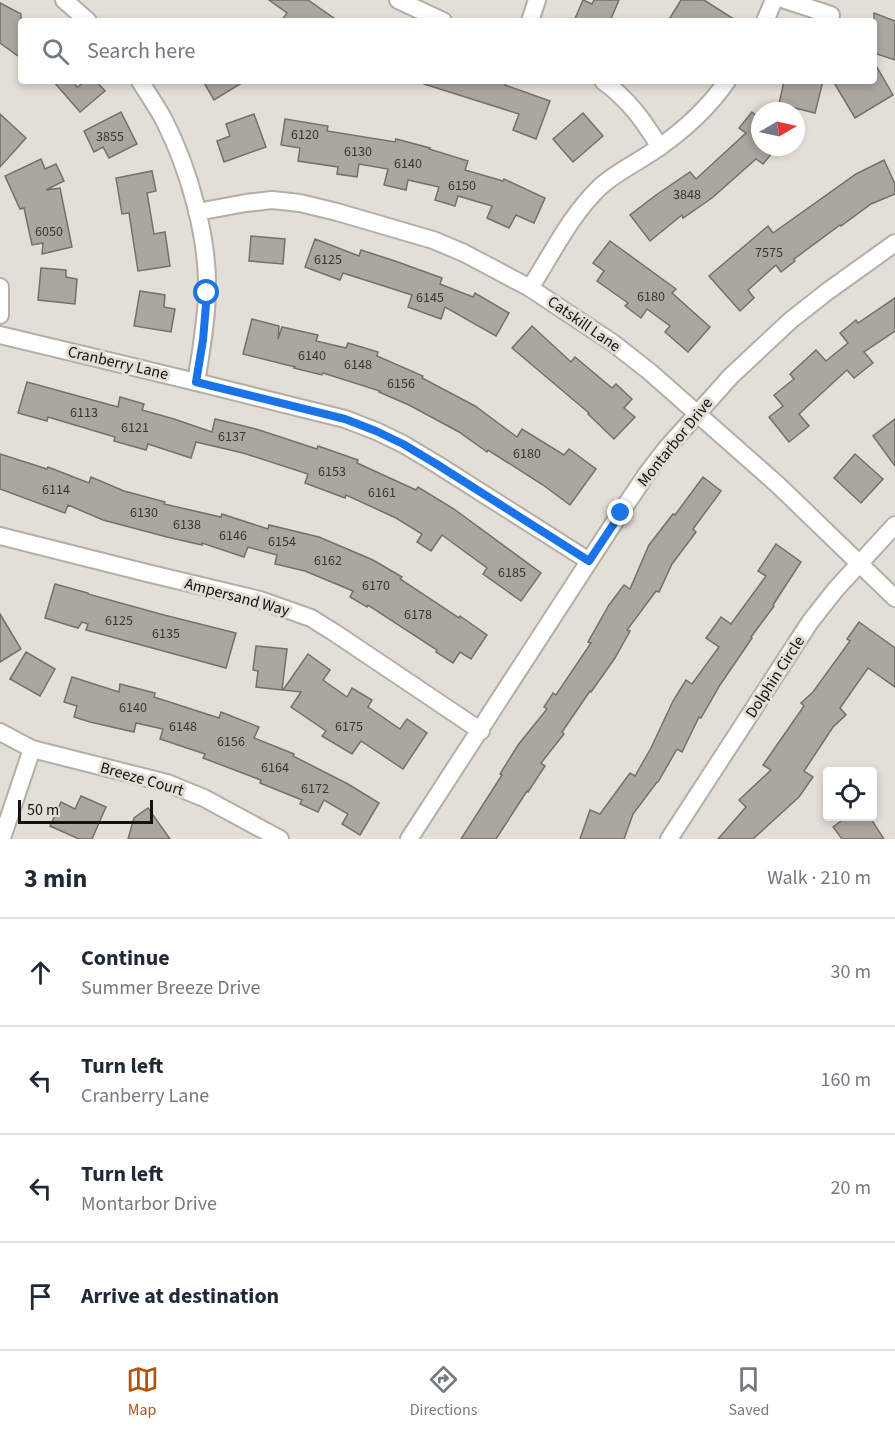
<!DOCTYPE html>
<meta charset="utf-8">
<style>
body{margin:0;font-family:"Source Sans 3",sans-serif;background:#f6f6f7;color:#1f2937}
.controls{position:absolute;right:18px;bottom:18px;display:grid;overflow:hidden;border-radius:6px;box-shadow:0 3px 9px #0003}
.controls button{width:54px;height:54px;display:grid;place-items:center;padding:0;border:0;border-bottom:2px solid #e0e1e3;background:#fff;color:#1f2937;font:30px sans-serif}
.compass{position:absolute;left:751px;top:102px;width:54px;height:54px;border-radius:50%;background:#fff;box-shadow:0 3px 9px #0003;rotate:81deg}
.scale{position:absolute;left:18px;bottom:15px;width:135px;box-sizing:border-box;padding-left:6px;border:3px solid #141310;border-top:0;font-size:16px;line-height:21px;white-space:nowrap;color:#141310;-webkit-text-stroke:4px #e3ded6;paint-order:stroke}
.stop{position:absolute;width:18px;height:18px;margin:-14px;border:4px solid #1a73e8;border-radius:50%;background:#fff}
.stop.end{background:#1a73e8;border-color:#fff;box-shadow:0 2px 6px #0008}
.list{margin:0;padding:0;list-style:none}
h2{display:flex;justify-content:space-between;align-items:center;height:78px;margin:0;padding:0 24px;font-size:26px}
h2 small{font-size:20px;font-weight:400;color:#747a83}
.list li{display:grid;grid-template-columns:39px 1fr auto;gap:18px;align-items:center;box-sizing:border-box;height:108px;padding:0 24px;border-top:2px solid #e0e1e3}
.list b{display:block;font-size:22px;white-space:nowrap}
.list p{margin:0;font-size:20px;white-space:nowrap;color:#747a83}
.list em{font-size:20px;font-style:normal;color:#747a83}
.icon{flex:none;width:33px;height:33px;fill:none;stroke:currentColor;stroke-width:2;stroke-linecap:round;stroke-linejoin:round}
.map{position:relative;flex:none;width:895px;height:839px;overflow:hidden}
.search{position:absolute;background:#fff;box-shadow:0 3px 9px #0003;left:18px;right:18px;top:18px;height:66px;display:flex;align-items:center;gap:15px;box-sizing:border-box;padding:0 21px;border-radius:6px;color:#747a83;font-size:22px}
.sheet{height:510px;background:#fff}
nav{display:flex;justify-content:space-around;align-items:center;box-sizing:border-box;height:84px;border-top:2px solid #e0e1e3;background:#fff;font-size:16px;color:#747a83}
nav a{display:grid;justify-items:center;gap:3px}
nav .on{color:#b45309}
.map>svg:first-child{display:block}
.building{fill:#aba69f;stroke:#74706a;stroke-width:1.5}
.lines{fill:none;stroke-linecap:round;stroke-linejoin:round}
.street-casing{stroke:#b3afa8;stroke-width:20}
.street{stroke:#fff;stroke-width:16}
.route{stroke:#1a73e8;stroke-width:8}
.labels{text-anchor:middle;dominant-baseline:central;stroke-width:6;stroke-linejoin:round;paint-order:stroke}
.number-label{font-size:14px;fill:#3a3834}
.street-label{font-size:16px;fill:#141310;stroke:#e3ded6}
</style>
<div class="map">
<svg width="895" height="839" viewBox="0 0 895 839">
<rect width="100%" height="100%" fill="#e3ded6"/>
<g class="building">
<path d="M269,0H308L338,21H281L287,13Z"/>
<path d="M583,0L592,4L594,0H619L610,21H574Z"/>
<path d="M681,0H704L737,21H668Z"/>
<path d="M0,3L21,14V58L0,43Z"/>
<path d="M874,13L895,21V60L874,53Z"/>
<path d="M874,62L893,95L855,118L833,81H874Z"/>
<path d="M53,81H72L77,87L86,81H96L105,91L80,112Z"/>
<path d="M203,81H245L214,100Z"/>
<path d="M425,81H507L505,85L550,101L536,139L513,130L519,114L424,84Z"/>
<path d="M784,81H823L815,113L779,104Z"/>
<path d="M121,112L137,144L109,158L103,147L94,152L84,131Z"/>
<path d="M752,112L760,119V147H777L763,164L756,159L712,198L683,218L682,215L650,241L630,215L656,195L690,172L696,179L746,133L739,128Z"/>
<path d="M583,113L603,136L573,162L553,139Z"/>
<path d="M0,114L26,138L0,167Z"/>
<path d="M254,114L266,147L224,162L217,141L230,136L226,124Z"/>
<path d="M285,119L328,126L327,131L395,142L396,139L430,148L429,149L468,161L465,170L503,181L504,179L545,198L534,223L516,215L509,228L487,218L492,206L458,196L455,206L435,200L439,187L408,180L406,190L384,185L388,169L359,164L357,177L337,174L338,167L298,161L300,148L281,145Z"/>
<path d="M41,159L45,169L56,164L64,181L46,190L60,188L72,247L42,254L43,243L32,245L24,208L20,209L5,176Z"/>
<path d="M884,160L895,184V194L871,204L841,226L840,225L794,259L795,261L781,272L776,265L748,290L754,298L740,311L709,276L768,226L773,233L856,174Z"/>
<path d="M152,171L156,191L147,193L154,234L165,232L170,266L138,271L129,213L122,214L116,178Z"/>
<path d="M251,236L285,239L283,264L249,261Z"/>
<path d="M315,239L359,256L361,250L395,261L442,278L440,284L473,297L475,293L509,313L496,336L445,307L441,319L408,307L412,295L343,273L340,280L305,267Z"/>
<path d="M610,241L676,289L672,293L710,327L688,352L665,332L670,326L647,309L641,318L625,306L628,303L597,281L604,271L593,263Z"/>
<path d="M41,268L66,270V277L77,279L75,304L38,300Z"/>
<path d="M140,291L165,295L164,307L175,309L171,332L134,326Z"/>
<path d="M895,298V331L864,352L873,363L854,378L847,370L799,414L809,426L789,442L769,417L783,406L774,395L794,379L790,374L816,350L826,361L848,343L840,333L856,320L858,323Z"/>
<path d="M252,319L279,326L278,339L282,327L318,335L316,341L346,348L348,343L378,352L377,356L423,376L422,378L475,406L517,437L522,429L564,455L569,449L596,469L570,505L543,485L488,450L487,452L459,432L409,405L379,392L380,391L323,373L322,375L294,368L295,367L243,354Z"/>
<path d="M532,326L571,362L575,357L612,388L616,384L632,399L624,408L635,417L614,439L588,414L589,413L512,348Z"/>
<path d="M27,382L118,407L120,397L144,404L142,410L174,419L212,432L215,419L256,429L317,449L318,446L358,460L357,463L416,490L418,487L454,509L541,573L521,601L483,574L487,568L442,535L431,551L417,542L422,534L396,518L346,495L345,498L305,483L308,474L243,453L196,442L191,458L148,444L146,450L114,441L115,437L48,417L47,421L18,413Z"/>
<path d="M895,419V466L873,436Z"/>
<path d="M0,454L47,469L48,467L89,483L91,477L124,491L165,502L164,504L221,517L222,514L268,529L269,525L319,537L373,560L402,577L400,579L459,618L460,616L487,635L471,659L460,652L453,663L436,652L437,650L368,605L367,607L350,597L353,591L305,571L275,564L277,555L248,547L244,557L202,543V545L167,537L103,520L68,505L65,513L0,489Z"/>
<path d="M855,454L883,479L861,503L834,478Z"/>
<path d="M703,477L721,491L693,529L696,532L672,564L659,592L656,591L627,630L630,631L615,658L591,692L590,691L562,732L564,734L541,763L545,766L528,792L527,791L496,839H461L502,775L500,774L518,745L547,709L544,707L553,693L556,695L591,643L588,642L609,605L624,585L630,589L649,545L673,514L675,515Z"/>
<path d="M776,544L801,562L773,605L774,606L751,637L752,638L720,685L701,718L699,717L682,752L677,749L658,782H657L633,814L624,839H580L590,810L600,814L630,773L635,776L651,748L673,701L686,680L692,684L719,647L706,638L721,617L731,624L766,576L758,571Z"/>
<path d="M55,584L88,593V594L164,615L236,633L226,668L86,630L88,624L82,622L78,628L45,618Z"/>
<path d="M0,614L21,649L0,662Z"/>
<path d="M859,622L895,648V687L868,668L840,708L846,715L833,727L804,771L813,777L799,797L753,839H718L746,807L739,800L771,770L763,765L804,706L801,703L813,692L850,641L847,639Z"/>
<path d="M256,646L287,649L282,690L256,687L258,671L253,670Z"/>
<path d="M26,652L55,669L40,696L10,679Z"/>
<path d="M308,654L330,670L323,680L347,697L352,688L372,700L368,707L400,729L407,719L427,733L403,769L361,741L352,754L322,736L326,731L291,707L301,692L283,690Z"/>
<path d="M72,677L119,692L120,684L155,693L154,697L219,718L221,712L259,727L254,738L294,754L293,756L348,784L379,803L360,835L342,824L348,814L324,800L318,812L300,804L302,800L260,783L261,780L203,758L205,754L160,739L163,729L136,723L134,732L90,722L74,717L77,706L64,702Z"/>
<path d="M81,796L106,807L92,839H79L50,826L61,802L75,809Z"/>
<path d="M148,808L170,839H128L134,818Z"/>
<path d="M848,816H869L884,839H842L833,827Z"/>
</g>
<g class="lines">
<g class="street-casing">
<g id="street">
<path d="M64,0L88,21"/>
<path d="M398,0L443,21"/>
<path d="M785,0L831,15"/>
<path d="M530,21L537,0"/>
<path d="M765,21L774,0"/>
<path d="M140,81C148,94 157,107 164,120C189,169 209,239 207,294C206,324 201,353 196,382"/>
<path d="M603,81C630,101 642,119 660,147"/>
<path d="M197,212L246,203L272,200L300,203L337,212L433,240L464,253L530,288L613,343L650,372L778,485L895,598"/>
<path d="M0,287V315"/>
<path d="M530,288C552,254 571,214 601,186C618,171 640,161 658,148C684,130 709,107 727,81"/>
<path d="M0,335L196,382L345,419L376,431L403,444L438,465L589,561"/>
<path d="M0,536L147,573L260,600L311,618L335,633L481,731"/>
<path d="M0,732L32,749L167,783L204,798L280,839"/>
<path d="M2,838L32,749"/>
<path d="M409,839L621,512L646,475L665,450L731,376L791,320L828,291L895,243"/>
<path d="M669,839L810,622L836,589L895,525"/>
</g>
</g>
<use href="#street" class="street"/>
</g>
<g class="lines">
<path class="route" d="M207,293L203,340L196,382L345,419L376,431L403,444L438,465L589,561L621,513"/>
</g>
<g class="labels">
<g class="number-label">
<text x="305" y="135">6120</text>
<text x="110" y="137">3855</text>
<text x="358" y="152">6130</text>
<text x="408" y="164">6140</text>
<text x="462" y="186">6150</text>
<text x="687" y="195">3848</text>
<text x="49" y="232">6050</text>
<text x="769" y="253">7575</text>
<text x="328" y="260">6125</text>
<text x="651" y="297">6180</text>
<text x="430" y="298">6145</text>
<text x="312" y="356">6140</text>
<text x="358" y="365">6148</text>
<text x="401" y="384">6156</text>
<text x="84" y="413">6113</text>
<text x="135" y="428">6121</text>
<text x="232" y="437">6137</text>
<text x="527" y="454">6180</text>
<text x="332" y="472">6153</text>
<text x="56" y="490">6114</text>
<text x="382" y="493">6161</text>
<text x="144" y="513">6130</text>
<text x="187" y="525">6138</text>
<text x="233" y="536">6146</text>
<text x="282" y="542">6154</text>
<text x="328" y="561">6162</text>
<text x="512" y="573">6185</text>
<text x="376" y="586">6170</text>
<text x="418" y="615">6178</text>
<text x="119" y="621">6125</text>
<text x="166" y="634">6135</text>
<text x="133" y="708">6140</text>
<text x="183" y="727">6148</text>
<text x="349" y="727">6175</text>
<text x="231" y="742">6156</text>
<text x="275" y="768">6164</text>
<text x="315" y="789">6172</text>
</g>
<g class="street-label">
<text transform="translate(584 324) rotate(35)">Catskill Lane</text>
<text transform="translate(118 363) rotate(13)">Cranberry Lane</text>
<text transform="translate(675 442) rotate(-51)">Montarbor Drive</text>
<text transform="translate(237 597) rotate(15)">Ampersand Way</text>
<text transform="translate(775 677) rotate(-57)">Dolphin Circle</text>
<text transform="translate(142 779) rotate(16)">Breeze Court</text>
</g>
</g>
</svg>
<div class="controls">
<button><svg class="icon" aria-label="locate" viewBox="0 0 24 24"><circle cx="12" cy="12" r="6"/><path d="M12 2v4M12 18v4M2 12h4M18 12h4"/></svg></button>
</div>
<svg class="compass" viewBox="-18 -18 36 36"><path d="M0-13l5 13h-10z" fill="#e53935"/><path d="M0 13l5-13h-10z" fill="#747a83"/></svg>
<div class="scale">50 m</div>
<div class="stop" style="left:207px;top:293px"></div>
<div class="stop end" style="left:621px;top:513px"></div>
<div class="search"><svg class="icon" aria-label="search" viewBox="0 0 24 24"><circle cx="10" cy="10" r="6"/><path d="M15 15l6 6"/></svg>Search here</div>
</div>
<section class="sheet">
<h2>3 min<small>Walk · 210 m</small></h2>
<ul class="list">
<li><svg class="icon" aria-label="ahead" viewBox="0 0 24 24"><path d="M12 20V5M6 11l6-6 6 6"/></svg><div><b>Continue</b><p>Summer Breeze Drive</p></div><em>30 m</em></li>
<li><svg class="icon" aria-label="left" viewBox="0 0 24 24"><path d="M17 20v-9H6M10 6l-5 5 5 5"/></svg><div><b>Turn left</b><p>Cranberry Lane</p></div><em>160 m</em></li>
<li><svg class="icon" aria-label="left" viewBox="0 0 24 24"><path d="M17 20v-9H6M10 6l-5 5 5 5"/></svg><div><b>Turn left</b><p>Montarbor Drive</p></div><em>20 m</em></li>
<li><svg class="icon" aria-label="arrive" viewBox="0 0 24 24"><path d="M6 21V4h12l-3 4 3 4H6"/></svg><div><b>Arrive at destination</b></div></li>
</ul>
</section>
<nav>
<a class="on"><svg class="icon" aria-label="map" viewBox="0 0 24 24"><path d="M3 6l6-2 6 2 6-2v14l-6 2-6-2-6 2zM9 4v14M15 6v14"/></svg>Map</a>
<a><svg class="icon" aria-label="directions" viewBox="0 0 24 24"><path d="M12 3l9 9-9 9-9-9zM9 14v-3h6M13 9l2 2-2 2"/></svg>Directions</a>
<a><svg class="icon" aria-label="saved" viewBox="0 0 24 24"><path d="M7 4h10v16l-5-4-5 4z"/></svg>Saved</a>
</nav>
